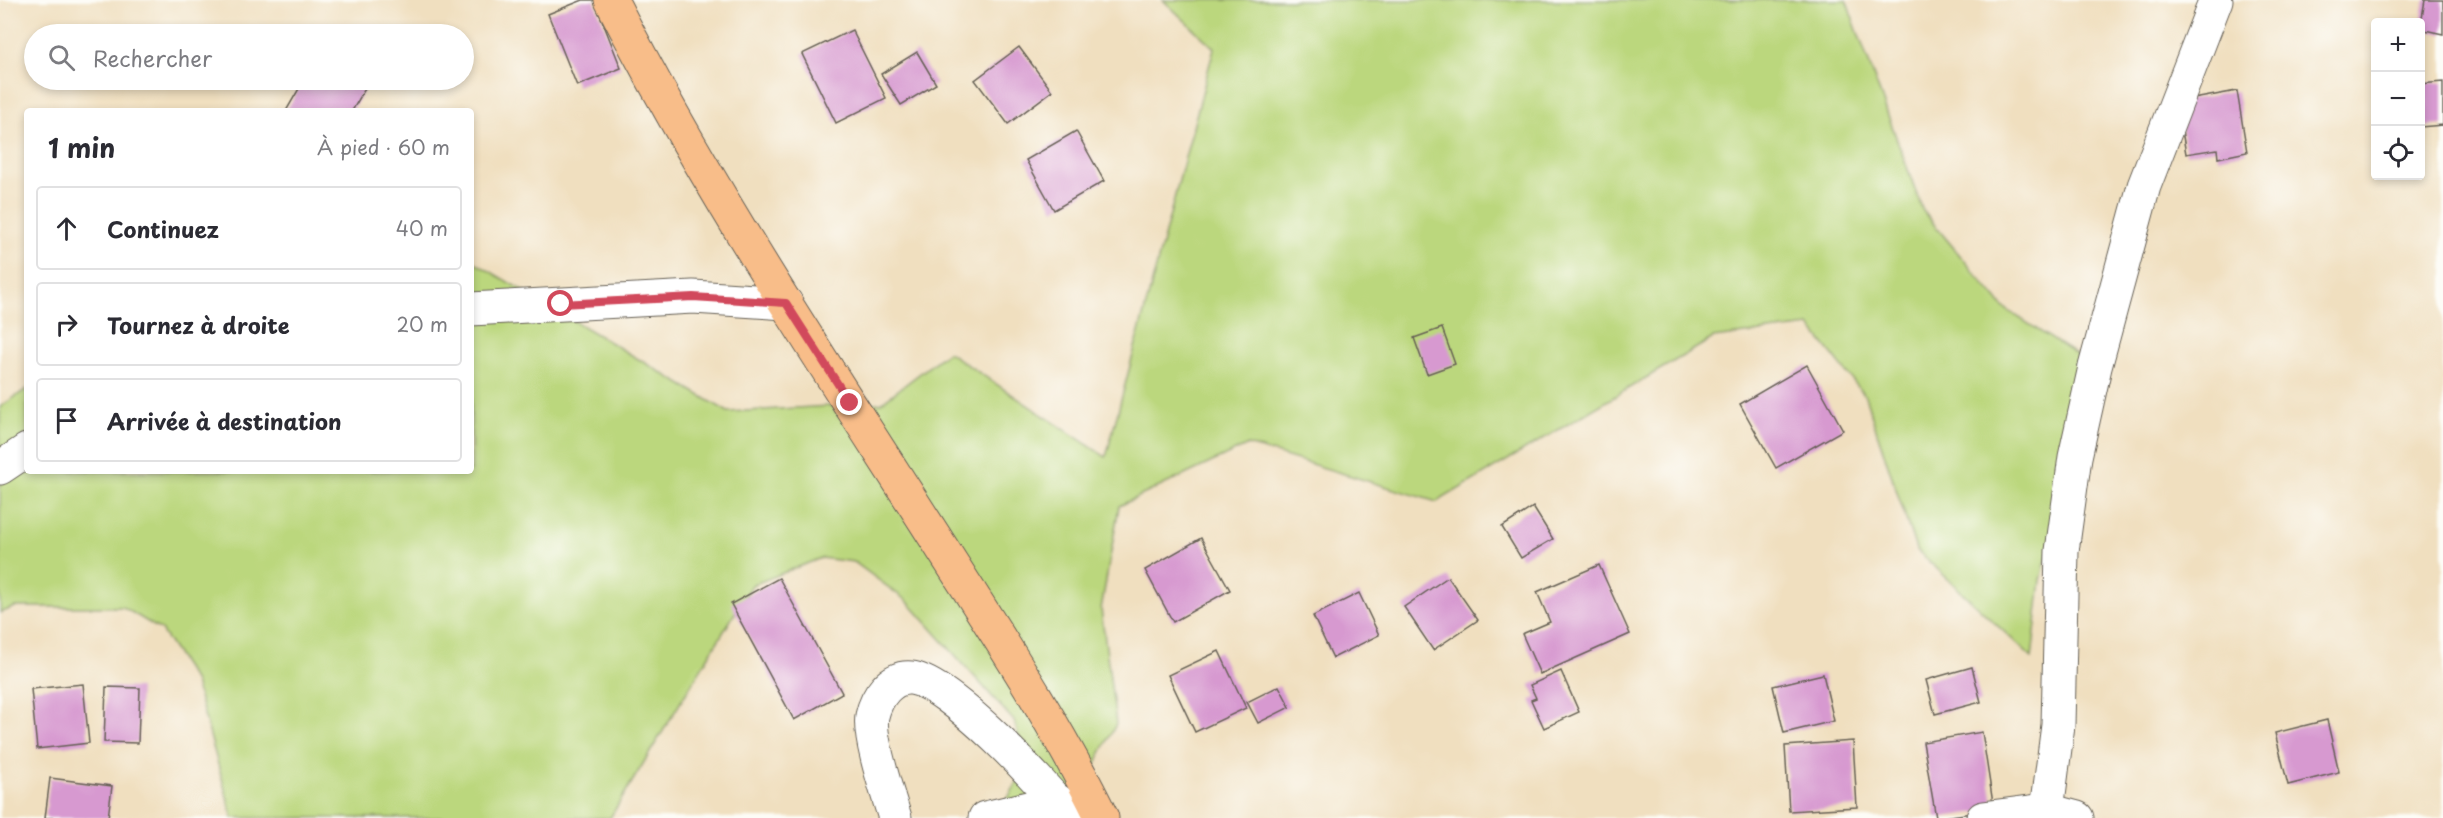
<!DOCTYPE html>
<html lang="fr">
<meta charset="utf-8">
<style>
body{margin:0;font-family:"Playpen Sans",sans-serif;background:#f2f2f3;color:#2b2b33}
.controls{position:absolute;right:18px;top:18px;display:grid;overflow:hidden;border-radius:6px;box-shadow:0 3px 9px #0003}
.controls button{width:54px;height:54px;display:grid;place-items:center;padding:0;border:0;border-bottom:2px solid #e1e1e2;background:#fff;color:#2b2b33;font:30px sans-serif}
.stop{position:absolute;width:18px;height:18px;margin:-14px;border:4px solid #d1495b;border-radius:50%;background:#fff}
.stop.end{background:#d1495b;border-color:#fff;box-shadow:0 2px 6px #0008}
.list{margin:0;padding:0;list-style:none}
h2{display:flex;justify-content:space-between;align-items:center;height:78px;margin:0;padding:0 24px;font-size:26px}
h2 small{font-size:20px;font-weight:400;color:#7c7c81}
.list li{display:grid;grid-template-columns:39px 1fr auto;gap:18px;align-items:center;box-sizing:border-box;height:84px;margin:0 12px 12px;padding:0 12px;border:2px solid #e1e1e2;border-radius:6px}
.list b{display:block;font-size:22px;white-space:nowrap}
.list em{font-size:20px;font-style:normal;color:#7c7c81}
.icon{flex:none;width:33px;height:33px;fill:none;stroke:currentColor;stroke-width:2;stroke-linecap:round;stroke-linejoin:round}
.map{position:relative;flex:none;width:2443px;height:818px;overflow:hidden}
.search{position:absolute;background:#fff;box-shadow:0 3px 9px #0003;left:24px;top:24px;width:450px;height:66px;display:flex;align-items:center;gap:15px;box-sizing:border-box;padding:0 21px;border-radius:33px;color:#7c7c81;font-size:22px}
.panel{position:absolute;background:#fff;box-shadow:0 3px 9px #0003;left:24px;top:108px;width:450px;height:366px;border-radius:6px}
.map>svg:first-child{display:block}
.green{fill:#bbd77d;stroke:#6c7a4c;stroke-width:1.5}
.building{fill:#d799d0}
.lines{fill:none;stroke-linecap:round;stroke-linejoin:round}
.minor-casing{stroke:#666055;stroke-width:35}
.major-casing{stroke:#666055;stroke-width:35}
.minor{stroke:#fff;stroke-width:33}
.major{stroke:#f8bd89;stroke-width:33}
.route{stroke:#d1495b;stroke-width:8}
</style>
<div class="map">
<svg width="2443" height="818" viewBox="0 0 2443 818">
<rect width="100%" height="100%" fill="#fdfcf7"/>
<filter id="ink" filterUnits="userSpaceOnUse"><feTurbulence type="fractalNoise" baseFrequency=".0167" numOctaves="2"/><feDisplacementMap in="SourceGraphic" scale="12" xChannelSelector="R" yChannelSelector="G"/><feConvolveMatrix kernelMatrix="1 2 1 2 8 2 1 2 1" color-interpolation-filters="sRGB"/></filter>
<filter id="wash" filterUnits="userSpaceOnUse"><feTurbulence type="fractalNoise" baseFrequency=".008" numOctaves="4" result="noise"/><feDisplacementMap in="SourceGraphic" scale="24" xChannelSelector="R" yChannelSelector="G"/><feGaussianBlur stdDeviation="1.35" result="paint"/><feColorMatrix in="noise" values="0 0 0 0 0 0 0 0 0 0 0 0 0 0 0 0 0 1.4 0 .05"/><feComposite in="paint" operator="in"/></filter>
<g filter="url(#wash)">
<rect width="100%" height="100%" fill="#f0dfbf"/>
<path class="green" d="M1163,0H1846L1923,211L2004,308L2095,367L2041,580L2032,658L1916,549L1865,396L1810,326L1713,338L1437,502L1248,445L1119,506L1101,609L1116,724L1079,795L996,818L1027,766L1014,721L907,601L854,562L821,558L752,585L610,818H233L195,682L161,630L123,607H15L0,613V407L27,389V471H471V260L728,412L881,403L948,352L1106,457L1214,48Z"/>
<g id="blocks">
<g class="building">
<path d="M583,0H594L621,68L577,86L548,14Z"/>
<path d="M2425,0H2443V34L2420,29Z"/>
<path d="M852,30L886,98L836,123L802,54Z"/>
<path d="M1019,47L1052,91L1008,124L975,80Z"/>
<path d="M917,52L936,84L901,105L881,74Z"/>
<path d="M304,80H354L366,87L352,111H286Z"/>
<path d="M2443,82V125L2420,127V84Z"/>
<path d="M2237,91L2247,152L2218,158L2217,149L2186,154L2177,102Z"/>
<path d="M1076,131L1104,181L1054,210L1026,160Z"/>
<path d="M1442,328L1455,364L1427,374L1414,338Z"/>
<path d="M1807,365L1843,430L1776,468L1740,404Z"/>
<path d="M1533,507L1553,539L1521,558L1502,527Z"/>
<path d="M1201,538L1230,590L1173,622L1145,570Z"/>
<path d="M1599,565L1630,634L1540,674L1522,634L1550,622L1537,592Z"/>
<path d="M1448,577L1478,620L1433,650L1404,607Z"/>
<path d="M779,578L842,693L794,720L731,604Z"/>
<path d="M1359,593L1379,635L1333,658L1313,616Z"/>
<path d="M1219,651L1246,708L1195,732L1168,675Z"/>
<path d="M1972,667L1981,702L1935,714L1926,680Z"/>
<path d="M1561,671L1579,712L1544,728L1531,700L1536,698L1530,685Z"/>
<path d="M1823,674L1834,721L1784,733L1773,686Z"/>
<path d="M83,684L89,743L37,749L31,689Z"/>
<path d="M1279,686L1290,707L1258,723L1247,702Z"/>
<path d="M106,687L140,688L138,743L104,742Z"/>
<path d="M2327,720L2339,772L2288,785L2275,733Z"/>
<path d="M1982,732L1994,810L1936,818L1923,742Z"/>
<path d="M1853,741L1857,807L1789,811L1785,746Z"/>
<path d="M50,778L112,786L108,818H45Z"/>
</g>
</g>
</g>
<g filter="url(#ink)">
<use href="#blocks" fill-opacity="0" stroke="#666055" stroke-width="1.5"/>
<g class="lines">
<g class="minor-casing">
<g id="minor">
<path d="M471,309L693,297L786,303"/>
<path d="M0,468L27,450"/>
<path d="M2047,810L2058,725L2062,551L2075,457L2095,367L2144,186L2216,0"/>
<path d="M895,818C888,795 868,737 872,716C876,698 890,676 911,678C947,681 1047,787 1070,818"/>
<path d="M985,818L1058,801"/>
<path d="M1983,818L2047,810L2077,818"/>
</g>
</g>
<g class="major-casing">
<path id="major" d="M611,0C705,185 821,359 933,534C992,627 1054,719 1102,818"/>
</g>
<use href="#minor" class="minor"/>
<use href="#major" class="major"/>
</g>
</g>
<g class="lines" filter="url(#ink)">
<path class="route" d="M561,304L693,297L786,303L850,403"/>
</g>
</svg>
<div class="controls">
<button>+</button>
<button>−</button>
<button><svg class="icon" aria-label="locate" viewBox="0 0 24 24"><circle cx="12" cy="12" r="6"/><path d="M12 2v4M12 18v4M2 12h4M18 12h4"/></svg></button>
</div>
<div class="stop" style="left:561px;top:304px"></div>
<div class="stop end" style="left:850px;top:403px"></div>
<div class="search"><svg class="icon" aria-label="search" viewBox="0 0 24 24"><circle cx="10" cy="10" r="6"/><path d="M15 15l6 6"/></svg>Rechercher</div>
<section class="panel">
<h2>1 min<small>À pied · 60 m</small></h2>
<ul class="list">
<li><svg class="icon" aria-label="ahead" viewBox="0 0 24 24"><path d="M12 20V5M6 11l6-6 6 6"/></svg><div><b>Continuez</b></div><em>40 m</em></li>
<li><svg class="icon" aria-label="right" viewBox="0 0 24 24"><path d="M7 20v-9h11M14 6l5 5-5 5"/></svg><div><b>Tournez à droite</b></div><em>20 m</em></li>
<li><svg class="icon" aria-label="arrive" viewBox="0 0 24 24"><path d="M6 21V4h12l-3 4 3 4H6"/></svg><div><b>Arrivée à destination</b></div></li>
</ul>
</section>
</div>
